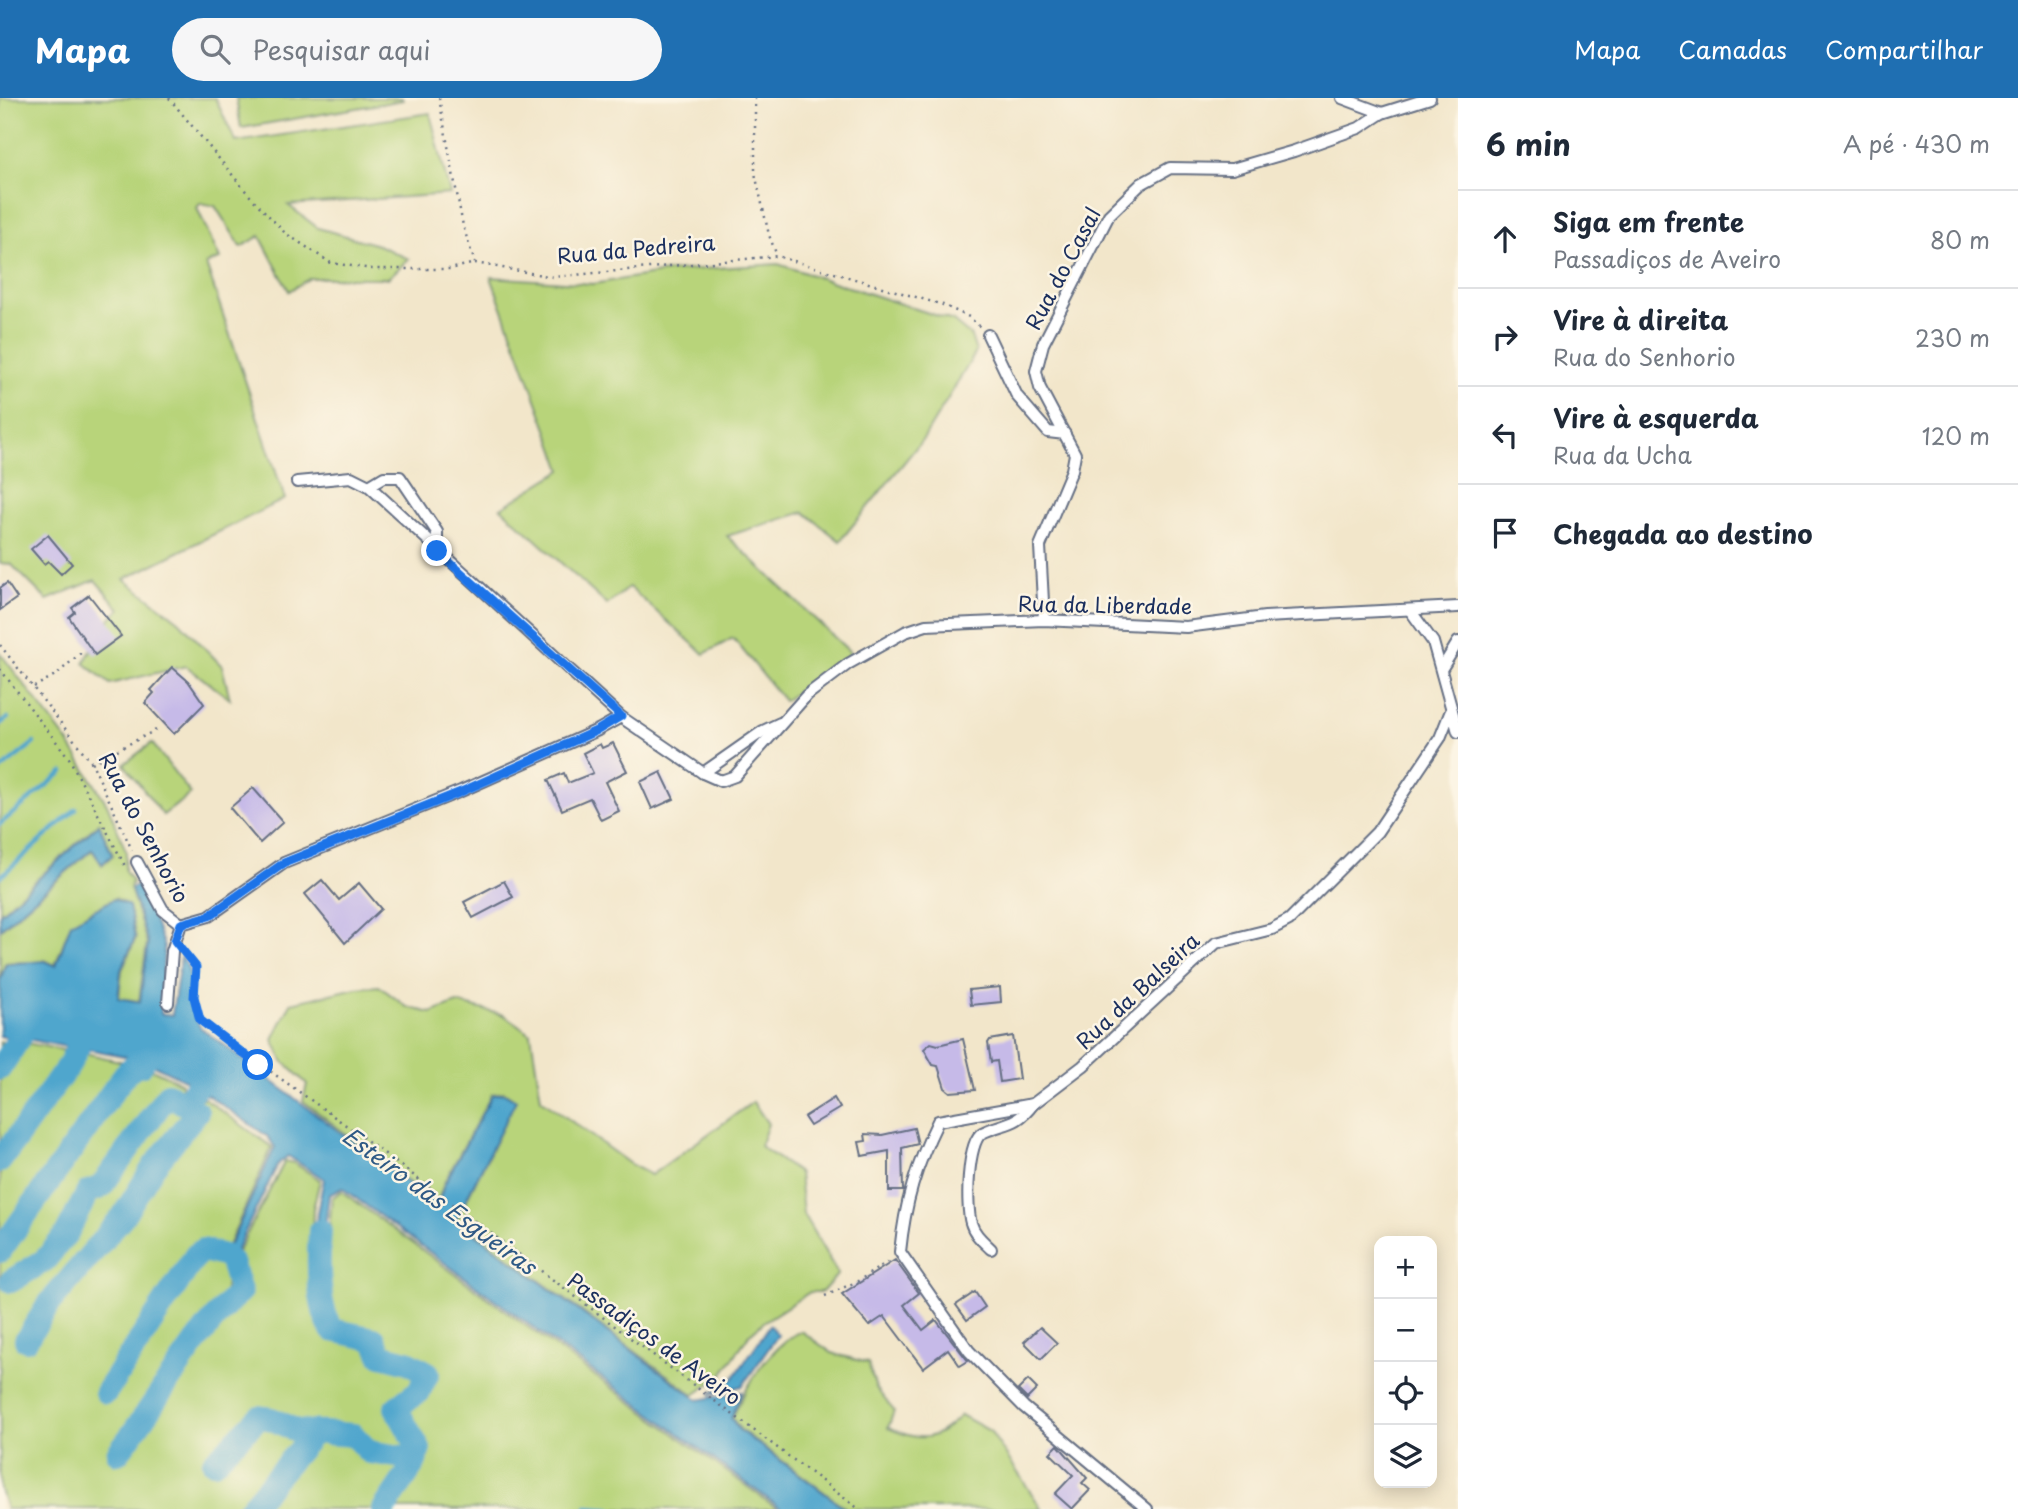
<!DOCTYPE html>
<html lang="pt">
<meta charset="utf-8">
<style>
body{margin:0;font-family:"Playpen Sans",sans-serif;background:#f6f6f7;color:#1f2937}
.controls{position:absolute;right:21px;bottom:21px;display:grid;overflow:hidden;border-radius:14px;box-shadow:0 4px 18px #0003}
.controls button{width:63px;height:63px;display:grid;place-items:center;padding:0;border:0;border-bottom:2px solid #e0e1e3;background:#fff;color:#1f2937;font:35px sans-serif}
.stop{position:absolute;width:21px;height:21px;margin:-16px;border:5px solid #1a73e8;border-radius:50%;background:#fff}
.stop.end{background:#1a73e8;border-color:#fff;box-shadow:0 2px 7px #0008}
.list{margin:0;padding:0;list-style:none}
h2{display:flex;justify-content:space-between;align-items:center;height:91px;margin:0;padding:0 28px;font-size:30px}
h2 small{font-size:23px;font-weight:400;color:#747a83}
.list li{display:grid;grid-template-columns:46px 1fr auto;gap:21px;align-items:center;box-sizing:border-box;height:98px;padding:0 28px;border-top:2px solid #e0e1e3}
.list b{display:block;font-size:26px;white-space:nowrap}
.list p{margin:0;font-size:23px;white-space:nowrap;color:#747a83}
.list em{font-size:23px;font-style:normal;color:#747a83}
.icon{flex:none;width:38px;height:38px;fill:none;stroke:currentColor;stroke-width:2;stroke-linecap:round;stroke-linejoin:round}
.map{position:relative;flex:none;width:1458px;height:1411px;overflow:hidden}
header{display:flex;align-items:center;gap:42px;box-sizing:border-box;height:98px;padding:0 35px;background:#1f6fb2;color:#fff}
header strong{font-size:33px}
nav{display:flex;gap:38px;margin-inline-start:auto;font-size:24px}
.search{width:490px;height:63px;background:#f6f6f7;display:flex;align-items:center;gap:18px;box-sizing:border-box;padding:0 24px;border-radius:38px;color:#747a83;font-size:26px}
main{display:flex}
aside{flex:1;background:#fff}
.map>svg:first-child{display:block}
.green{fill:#b8d47a;stroke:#6a826c;stroke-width:2}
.water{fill:#50a6cd;stroke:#366a96;stroke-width:2}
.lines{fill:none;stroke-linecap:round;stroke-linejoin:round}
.stream{stroke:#50a6cd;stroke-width:4.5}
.river{stroke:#50a6cd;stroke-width:24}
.building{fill:#c6bae8}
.street-casing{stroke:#666f84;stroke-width:14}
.path{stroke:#666f84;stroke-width:2.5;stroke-dasharray:2 5;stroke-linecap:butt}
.street{stroke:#fff;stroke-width:10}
.route{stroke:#1a73e8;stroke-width:9}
.labels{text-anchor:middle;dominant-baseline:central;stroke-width:5;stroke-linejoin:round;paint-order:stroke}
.street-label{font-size:21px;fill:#1b2f5e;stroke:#fcf5e5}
.water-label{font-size:23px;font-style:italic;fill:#2e5985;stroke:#fcf5e5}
</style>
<header>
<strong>Mapa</strong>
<div class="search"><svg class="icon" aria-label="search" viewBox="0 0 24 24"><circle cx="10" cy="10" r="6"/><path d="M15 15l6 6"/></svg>Pesquisar aqui</div>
<nav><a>Mapa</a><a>Camadas</a><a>Compartilhar</a></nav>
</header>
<main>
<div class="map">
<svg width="1458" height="1411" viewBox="0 0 1458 1411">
<rect width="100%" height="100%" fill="#fcf5e5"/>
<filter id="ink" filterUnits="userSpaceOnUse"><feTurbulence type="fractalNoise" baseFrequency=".0143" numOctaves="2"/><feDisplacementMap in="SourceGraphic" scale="14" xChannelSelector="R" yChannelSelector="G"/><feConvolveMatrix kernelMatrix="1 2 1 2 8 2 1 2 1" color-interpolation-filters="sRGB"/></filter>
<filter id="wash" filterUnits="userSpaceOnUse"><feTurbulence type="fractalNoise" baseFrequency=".00686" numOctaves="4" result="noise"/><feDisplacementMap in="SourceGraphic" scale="28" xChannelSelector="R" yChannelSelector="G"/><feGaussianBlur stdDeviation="1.57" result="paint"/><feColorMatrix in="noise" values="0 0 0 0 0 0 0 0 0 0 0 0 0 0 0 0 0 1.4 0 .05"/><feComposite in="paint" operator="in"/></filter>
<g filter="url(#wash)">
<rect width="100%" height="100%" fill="#f2e6ca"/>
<g class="green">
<path d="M0,0H215L236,44L430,15L450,96L288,107L318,130L378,147L409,161L388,180H310L289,193L260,138L241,149L215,108L200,105L197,110L220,161L206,166L285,401L124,481L179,523L222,568L230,601L186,568L110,586L84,565L106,525L120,511L95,482L47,502L11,466L0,465Z"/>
<path d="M236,0H402L403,2L241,30Z"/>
<path d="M778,166L953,223L971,238L976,254L924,340L840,443L804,414L727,438L851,555L784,603L733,540L704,556L629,489L607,507L501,410L562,372L491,179L593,186L673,173Z"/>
<path d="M0,555L68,644L107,706L126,753L125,773L132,783L130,790L147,845L139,903L119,900L122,872L136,840L129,808L115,800L71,825L55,867L45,862C32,867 19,862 5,865L0,882V832L92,752L102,767L113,757L99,725L0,815Z"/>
<path d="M152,645L191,696L163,717L124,666Z"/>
<path d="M379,888L407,909L431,915L457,905L504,917L531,936L541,1001L630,1066L651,1077L753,1004L768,1026L760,1048L799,1075L803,1116L838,1176L822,1194H810L765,1223L749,1237L721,1278L694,1297L457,1121L516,1002L504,994L492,996L444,1085L437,1106L303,1003L307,986L283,963L273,941L291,905L356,890Z"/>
<path d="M0,944H3L1,956L12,960L26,945L63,952V966L71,969L85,955L150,970L181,985V1008L204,1000L272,1049L227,1150H193L186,1158L218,1162L227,1172L224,1198L237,1201L245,1190L237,1155L285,1063L294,1065L320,1082L313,1111L311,1165L323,1172L326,1165L332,1100L341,1093L778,1411H6L0,1391Z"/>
<path d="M801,1233L832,1255L868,1265L876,1290L894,1313L888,1330C923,1344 934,1344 961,1317L990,1333L1042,1411H847L740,1331L732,1320C747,1287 768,1250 801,1233Z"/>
</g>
<g class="water">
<path d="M99,726L112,757L102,766L92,751L0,831V816Z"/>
<path d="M140,785L164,848L161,916L172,917L181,857C201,887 180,901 201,930L437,1107L445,1085L492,997L504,995L516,1002L456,1121L698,1302L742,1294L731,1320L739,1332L846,1411H782L342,1090L329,1097L320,1168L314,1163L317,1115L324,1081L288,1058L278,1066L234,1156L240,1173V1193L230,1197L234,1175L225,1161L208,1156L189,1157L202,1149L226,1155L275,1049L267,1038L206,996L183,1005L191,985L144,962L83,950L69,967L72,950L27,941L9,957L12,941L0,938V883L6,866L45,863L56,868L71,825L114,801L129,808L135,840L121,872L118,900L140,904L148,845L131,791Z"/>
<path d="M770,1227L778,1237L742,1288L710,1296L733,1281Z"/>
</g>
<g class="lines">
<g class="stream">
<path d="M0,626L8,620"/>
<path d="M0,672L34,645"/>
<path d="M0,726L63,674"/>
<path d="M0,779L76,711"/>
<path d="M587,1409L611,1411"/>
</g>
<g class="river">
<path d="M0,970L26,930"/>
<path d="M0,1063L69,967L83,939"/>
<path d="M320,1133C318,1161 317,1209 332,1232L374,1241L381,1257L408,1264L428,1275L419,1293L396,1310L419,1351L414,1366L384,1411"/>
<path d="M0,1153L125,976L135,967H141L159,941"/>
<path d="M11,1183L45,1162L67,1135L88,1094L101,1089L168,996L183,1005L204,980"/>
<path d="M26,1242L49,1206L123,1118L154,1068L197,1014L183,1005"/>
<path d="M106,1294L196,1157L203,1152L225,1158"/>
<path d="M118,1355C159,1302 192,1240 240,1193L231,1164"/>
<path d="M214,1364L259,1319L272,1321L297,1333L353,1337L369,1354L415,1361"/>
<path d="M249,1411L315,1333"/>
</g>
</g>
<g id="blocks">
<g class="building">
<path d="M48,437L72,466L61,476L48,463L44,466L31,451Z"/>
<path d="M7,485L17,500L0,512V490Z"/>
<path d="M89,497L121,538L95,557L69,519L75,514L72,510Z"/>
<path d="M172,569L188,583L204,606L174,636L145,605L154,595L151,592Z"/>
<path d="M613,645L627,673L605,684L619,713L601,722L590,700L562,712L548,682L564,675L568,685L593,675L583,655L600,646L602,650Z"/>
<path d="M661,674L674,701L652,711L640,684Z"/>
<path d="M253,690L283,724L260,745L230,710Z"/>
<path d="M322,782L339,802L359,785L381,811L345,845L305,796Z"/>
<path d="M504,783L513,799L473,820L464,804Z"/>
<path d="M1000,889L1001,904L971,907L969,892Z"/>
<path d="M1013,938L1019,981L1000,984L997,963L991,964L988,945L990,942Z"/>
<path d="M963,941L975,992L950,994L945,990L938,968L933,967L924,951L931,945L938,947Z"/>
<path d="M834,1000L840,1010L810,1028L804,1019Z"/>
<path d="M914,1030L918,1046L902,1050L903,1093H889V1053L862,1058L859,1044L866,1043L865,1036L882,1037Z"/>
<path d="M895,1162L919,1195L904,1207L923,1232L936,1222L968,1263L960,1268L948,1251L923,1270L884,1218L869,1228L842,1196Z"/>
<path d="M975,1194L985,1209L967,1222L956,1207Z"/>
<path d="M1040,1229L1057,1245L1041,1261L1024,1244Z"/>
<path d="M1028,1282L1037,1291L1027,1301L1018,1292Z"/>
<path d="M1058,1347L1087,1380L1082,1385L1090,1392L1072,1411L1055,1396L1073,1377L1050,1355Z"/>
</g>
</g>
</g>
<g filter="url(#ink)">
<use href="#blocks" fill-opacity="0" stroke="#666f84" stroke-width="2"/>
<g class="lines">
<g class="street-casing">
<g id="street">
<path d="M1342,0L1382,15"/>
<path d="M988,237L1017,298L1048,334L1065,336"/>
<path d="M297,384L351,379L369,388L621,619L703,675L721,683L735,678L807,597L848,566L905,534L926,527L1044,522L1186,529L1265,519L1458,509"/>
<path d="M369,388L384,379H400L437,434V453"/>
<path d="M1410,512L1433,544L1458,634"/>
<path d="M1044,522L1040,448L1072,372L1075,356L1040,290L1036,273L1043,246L1109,117L1141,86L1170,70L1232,71L1294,53L1359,30L1382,15L1430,0"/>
<path d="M1442,570L1458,544"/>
<path d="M703,675L763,633L780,625"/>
<path d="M137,764L163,812L181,826L209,818L284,765L461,693L598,632L621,619"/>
<path d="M168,905L172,853L181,826"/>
<path d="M991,1151C983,1143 974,1136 971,1125C966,1109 967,1044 982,1035C1004,1024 1016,1029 1033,1006"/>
<path d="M1147,1411L1024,1309L969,1253L900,1154C905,1104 916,1068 938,1023L1033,1006L1083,968L1216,845L1272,831L1289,822L1377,734L1440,640L1450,615"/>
</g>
</g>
<g class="path">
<path d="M169,0L249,97L285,135L331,165L372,171H450L475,165L553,179L777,158L943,207L969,219L981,230"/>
<path d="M439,0L463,128L475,165"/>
<path d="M755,0V75L769,137L777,158"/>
<path d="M0,547L92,665L132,752"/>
<path d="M0,571L69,660L126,770"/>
<path d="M34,589L57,576L83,553"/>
<path d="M92,665L156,632"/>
<path d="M184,852C207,876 182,904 204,926L357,1035L859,1411"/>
<path d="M825,1198L858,1183L892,1161"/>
</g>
<use href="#street" class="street"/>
</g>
</g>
<g class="lines" filter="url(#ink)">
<path class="route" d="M258,967L200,922L194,899L196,869L175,843L181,826L209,818L284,765L461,694L598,632L621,618L437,453"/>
</g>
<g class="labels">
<g class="street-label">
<text transform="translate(636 150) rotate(-5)">Rua da Pedreira</text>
<text transform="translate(1062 170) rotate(-62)">Rua do Casal</text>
<text transform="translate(1105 506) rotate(1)">Rua da Liberdade</text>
<text transform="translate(145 729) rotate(62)">Rua do Senhorio</text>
<text transform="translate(1137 892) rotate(-43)">Rua da Balseira</text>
<text transform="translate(655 1240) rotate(36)">Passadiços de Aveiro</text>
</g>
<g class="water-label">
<text transform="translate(440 1102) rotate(36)">Esteiro das Esgueiras</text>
</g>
</g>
</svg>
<div class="controls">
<button>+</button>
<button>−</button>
<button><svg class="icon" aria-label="locate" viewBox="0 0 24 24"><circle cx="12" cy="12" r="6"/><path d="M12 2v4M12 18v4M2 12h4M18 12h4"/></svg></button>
<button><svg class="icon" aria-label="layers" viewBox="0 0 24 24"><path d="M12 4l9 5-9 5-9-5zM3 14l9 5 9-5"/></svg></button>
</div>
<div class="stop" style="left:258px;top:967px"></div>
<div class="stop end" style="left:437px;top:453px"></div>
</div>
<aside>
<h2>6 min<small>A pé · 430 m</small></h2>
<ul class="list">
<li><svg class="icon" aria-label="ahead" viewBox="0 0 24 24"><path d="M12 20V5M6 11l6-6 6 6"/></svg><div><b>Siga em frente</b><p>Passadiços de Aveiro</p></div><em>80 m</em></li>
<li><svg class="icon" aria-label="right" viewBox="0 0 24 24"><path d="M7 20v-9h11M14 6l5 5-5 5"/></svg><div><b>Vire à direita</b><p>Rua do Senhorio</p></div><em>230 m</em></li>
<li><svg class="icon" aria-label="left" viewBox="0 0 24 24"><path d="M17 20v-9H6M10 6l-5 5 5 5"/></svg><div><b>Vire à esquerda</b><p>Rua da Ucha</p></div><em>120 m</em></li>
<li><svg class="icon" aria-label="arrive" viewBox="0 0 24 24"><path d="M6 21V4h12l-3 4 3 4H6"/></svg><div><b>Chegada ao destino</b></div></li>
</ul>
</aside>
</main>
